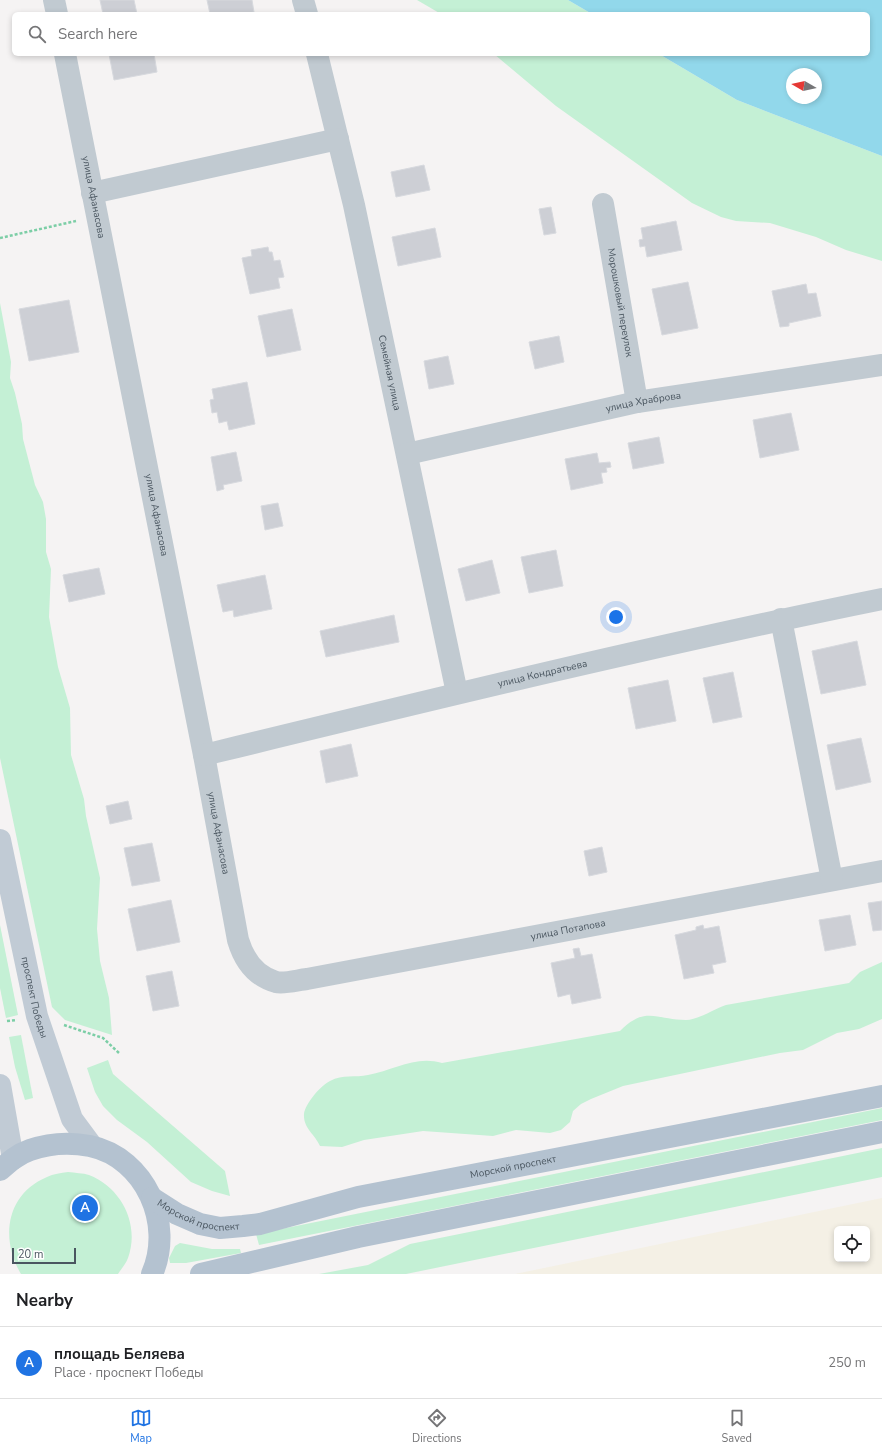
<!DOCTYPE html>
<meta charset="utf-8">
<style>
body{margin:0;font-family:"Nunito Sans",sans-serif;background:#f6f6f6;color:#202124}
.controls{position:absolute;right:12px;bottom:12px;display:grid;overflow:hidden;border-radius:6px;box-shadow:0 2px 6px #0003}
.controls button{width:36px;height:36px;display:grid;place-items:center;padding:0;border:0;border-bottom:1px solid #e0e0e0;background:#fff;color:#202124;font:20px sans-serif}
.compass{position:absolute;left:786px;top:68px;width:36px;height:36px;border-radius:50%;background:#fff;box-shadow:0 2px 6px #0003;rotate:279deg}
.scale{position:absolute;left:12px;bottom:10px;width:64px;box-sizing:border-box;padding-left:4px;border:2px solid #4a5660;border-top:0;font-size:11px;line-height:14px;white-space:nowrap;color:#4a5660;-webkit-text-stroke:3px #fff;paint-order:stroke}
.you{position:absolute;left:616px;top:617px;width:14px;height:14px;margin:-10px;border:3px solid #fff;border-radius:50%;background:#1a73e8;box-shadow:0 0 0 6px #1a73e833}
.badge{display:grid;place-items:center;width:26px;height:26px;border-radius:50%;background:#1f73e3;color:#fff;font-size:13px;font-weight:700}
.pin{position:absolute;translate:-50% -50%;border:2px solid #fff;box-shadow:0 1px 4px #0006}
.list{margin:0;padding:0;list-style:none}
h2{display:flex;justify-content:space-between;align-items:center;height:52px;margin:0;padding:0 16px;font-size:17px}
h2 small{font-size:13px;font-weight:400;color:#757577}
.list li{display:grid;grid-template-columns:26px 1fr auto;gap:12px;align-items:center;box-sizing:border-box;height:72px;padding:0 16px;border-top:1px solid #e0e0e0}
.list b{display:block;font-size:15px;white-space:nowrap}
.list p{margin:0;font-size:13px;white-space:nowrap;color:#757577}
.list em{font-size:13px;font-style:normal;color:#757577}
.icon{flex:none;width:22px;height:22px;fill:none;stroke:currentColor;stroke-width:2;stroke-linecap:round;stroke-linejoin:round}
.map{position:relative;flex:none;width:882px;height:1274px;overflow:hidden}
.search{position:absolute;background:#fff;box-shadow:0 2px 6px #0003;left:12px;right:12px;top:12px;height:44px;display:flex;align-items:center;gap:10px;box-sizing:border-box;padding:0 14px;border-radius:6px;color:#757577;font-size:15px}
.sheet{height:124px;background:#fff}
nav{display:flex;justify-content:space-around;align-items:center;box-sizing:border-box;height:56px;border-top:1px solid #e0e0e0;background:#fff;font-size:11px;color:#757577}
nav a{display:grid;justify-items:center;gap:2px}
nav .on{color:#1f73e3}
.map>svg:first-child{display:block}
.green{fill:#c4f0d5}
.sand{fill:#f4f0e5;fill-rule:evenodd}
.water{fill:#92d8eb;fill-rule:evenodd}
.building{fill:#cdcfd5;stroke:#d7d9de}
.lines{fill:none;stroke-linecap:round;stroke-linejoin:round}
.path{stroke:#7ccea6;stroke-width:2.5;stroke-dasharray:3 2;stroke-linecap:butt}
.street{stroke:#c1cad1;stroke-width:22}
.secondary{stroke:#c1cbd5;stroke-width:22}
.primary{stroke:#b4c2d0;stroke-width:22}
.labels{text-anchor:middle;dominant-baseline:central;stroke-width:3.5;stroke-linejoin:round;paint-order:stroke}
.street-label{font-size:10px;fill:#4a5660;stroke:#fff}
</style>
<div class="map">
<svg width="882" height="1274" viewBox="0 0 882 1274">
<rect width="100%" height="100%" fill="#f5f3f3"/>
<g class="green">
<path d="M417,0H568L592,14H441Z"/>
<path d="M494,54H659L737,100L882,156V261L846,250L816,237L770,223L736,221L721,217L692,203L556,106Z"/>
<path d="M0,303L11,362L10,378L15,393L22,424L23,439L35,485L43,502L46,519V552L51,569L49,617L58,667L70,708L71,755L84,799L86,816L100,878L97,929L100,961L109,998L112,1035L65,1020L52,1007L0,758Z"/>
<path d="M0,925L18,1015L6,1018L0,988Z"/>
<path d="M882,962V1019L859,1029L837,1033L803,1050L780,1053L623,1086L591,1099L581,1104L573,1111L570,1122L561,1130L550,1133L516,1130L493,1136L423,1131L364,1140L342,1147L320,1146C315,1134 303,1128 304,1114C305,1104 321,1085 330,1081C343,1074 355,1078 368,1075C394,1070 416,1055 442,1063L620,1031C646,1005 656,1020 686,1020C698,1020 714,1009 726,1005L849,983L860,972Z"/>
<path d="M21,1035L33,1098L25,1100L15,1067L9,1037Z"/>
<path d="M108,1060L113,1074L225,1171L230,1196L212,1191L191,1182L147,1142L117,1120L103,1106L95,1092L87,1068Z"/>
<path d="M882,1108V1120L259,1245L256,1234Z"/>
<path d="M882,1148V1177L406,1274H319L368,1265L410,1244Z"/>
<path d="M68,1172C75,1173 83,1173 89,1175C122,1188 140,1225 128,1258C126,1264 121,1269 118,1274H21C0,1239 6,1194 47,1177C53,1174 61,1173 68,1172Z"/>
<path d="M180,1243L212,1249H240L241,1253L186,1263H170L169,1258L175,1246Z"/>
</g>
<path class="sand" d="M882,1198V1274H515ZM837,1229H867V1259H837Z"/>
<path class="water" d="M568,0H882V156L737,100L659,54H868V14H592ZM792,74H816V98H792Z"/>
<g class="building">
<path d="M100,0H134L137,14H103Z"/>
<path d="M207,0H252L254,12L242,14H210Z"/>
<path d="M109,54H154L157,72L114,80Z"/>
<path d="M424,165L430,190L396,197L391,172Z"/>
<path d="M551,207L556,233L544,235L539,209Z"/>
<path d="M676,221L682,250L647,257L645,246L640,247L639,240L643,239L641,228Z"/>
<path d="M435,228L441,257L398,266L392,237Z"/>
<path d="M268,247L269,252H272L274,261L280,260L284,277L278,278L280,288L250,294L242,258L252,256L251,250Z"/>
<path d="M688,282L698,328L662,335L652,289Z"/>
<path d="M806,284L808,294L816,293L821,316L789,323V326L780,327L772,291Z"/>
<path d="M69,300L79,352L29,361L19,309Z"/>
<path d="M292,309L301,350L267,357L258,316Z"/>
<path d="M559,336L564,362L535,369L529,342Z"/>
<path d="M448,356L454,384L429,389L424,361Z"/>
<path d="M247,382L255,424L229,430L227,421L219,423L217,412L212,413L210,400L214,399L212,389Z"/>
<path d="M791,413L799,450L760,458L753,420Z"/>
<path d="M659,437L664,463L633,469L628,443Z"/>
<path d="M236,452L242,481L223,485L224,489L217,491L211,457Z"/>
<path d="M597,453L599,463L610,462L611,467L606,468L607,472L601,473L603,483L571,490L565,459Z"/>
<path d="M278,503L283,526L265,530L261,506Z"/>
<path d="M556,550L563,586L529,593L521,557Z"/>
<path d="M492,560L500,593L466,601L458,569Z"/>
<path d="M99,568L105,594L69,602L63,575Z"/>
<path d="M265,575L272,609L234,617L233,610L223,612L217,585Z"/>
<path d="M394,615L399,642L326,657L320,631Z"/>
<path d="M857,641L866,685L821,694L812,651Z"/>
<path d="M733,672L742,717L713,723L703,678Z"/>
<path d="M668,680L676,721L636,729L628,688Z"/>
<path d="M861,738L871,782L836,790L827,745Z"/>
<path d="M351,744L358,776L326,783L320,751Z"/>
<path d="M128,801L132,819L110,824L106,806Z"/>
<path d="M152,843L160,881L132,886L124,848Z"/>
<path d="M602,847L607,872L589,876L584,851Z"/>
<path d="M171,900L180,942L137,951L128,909Z"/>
<path d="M882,901V930L873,931L868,903Z"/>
<path d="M850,915L856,945L825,951L819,920Z"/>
<path d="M703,925L704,929L719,926L726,962L712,965L714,973L684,979L675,935L696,930V927Z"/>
<path d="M579,948L581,956L592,954L601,998L572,1004L570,994L558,997L551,963L575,958L573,949Z"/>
<path d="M172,971L179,1006L153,1011L146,976Z"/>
</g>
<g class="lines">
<g class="path">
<path d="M0,238L76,221"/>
<path d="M7,1021L17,1020"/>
<path d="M64,1025L103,1038L120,1054"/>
</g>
<g class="street">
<path d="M54,0L57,14"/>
<path d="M303,0L307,14"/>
<path id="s1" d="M65,54L204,755L238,940C244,960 255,976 276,982C284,984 298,980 307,979L882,871"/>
<path id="s2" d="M317,54L354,205L457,693"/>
<path d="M92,193L338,139"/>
<path id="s3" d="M603,204L637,402"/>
<path id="s4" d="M407,454L637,402L882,365"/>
<path d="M781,619L832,880"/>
<path id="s5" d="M204,755C430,700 655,645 882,599"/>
</g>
<g class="secondary">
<path id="s6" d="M0,840L37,1016L72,1119L92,1146"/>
<path d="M0,1085L13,1159"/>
</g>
<g class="primary">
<path d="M0,1170C9,1162 18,1154 30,1150C50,1143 70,1142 90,1146C146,1158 174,1224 152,1274"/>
<path id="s7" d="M152,1198L177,1214L200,1224L220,1228L243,1226L260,1224L358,1197L882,1096"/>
<path d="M201,1274L358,1237L882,1132"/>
</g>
</g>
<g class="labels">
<g class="street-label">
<text stroke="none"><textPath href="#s1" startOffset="146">улица Афанасова</textPath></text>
<text stroke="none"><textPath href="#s3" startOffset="100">Морошковый переулок</textPath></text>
<text stroke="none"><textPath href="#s2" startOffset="327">Семейная улица</textPath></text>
<text stroke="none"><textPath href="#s4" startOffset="242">улица Храброва</textPath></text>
<text stroke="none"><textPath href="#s1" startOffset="470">улица Афанасова</textPath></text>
<text stroke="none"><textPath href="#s5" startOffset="348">улица Кондратьева</textPath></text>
<text stroke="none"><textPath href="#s1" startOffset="794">улица Афанасова</textPath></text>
<text stroke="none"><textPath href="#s1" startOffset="1259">улица Потапова</textPath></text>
<text stroke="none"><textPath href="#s6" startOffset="161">проспект Победы</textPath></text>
<text stroke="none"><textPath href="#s7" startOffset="375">Морской проспект</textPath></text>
<text stroke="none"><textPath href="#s7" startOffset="51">Морской проспект</textPath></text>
</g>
</g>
</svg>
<div class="controls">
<button><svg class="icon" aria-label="locate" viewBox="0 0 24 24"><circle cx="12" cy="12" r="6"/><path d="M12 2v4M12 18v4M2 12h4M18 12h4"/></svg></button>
</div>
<svg class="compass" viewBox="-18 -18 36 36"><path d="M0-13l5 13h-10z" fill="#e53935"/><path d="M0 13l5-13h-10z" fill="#757577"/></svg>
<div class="scale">20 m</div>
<div class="you"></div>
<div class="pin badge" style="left:85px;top:1208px">A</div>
<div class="search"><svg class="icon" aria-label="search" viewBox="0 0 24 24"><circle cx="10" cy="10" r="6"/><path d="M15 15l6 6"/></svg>Search here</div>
</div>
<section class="sheet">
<h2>Nearby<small></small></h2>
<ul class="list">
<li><span class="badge">A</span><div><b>площадь Беляева</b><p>Place · проспект Победы</p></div><em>250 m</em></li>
</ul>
</section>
<nav>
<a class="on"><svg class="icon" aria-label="map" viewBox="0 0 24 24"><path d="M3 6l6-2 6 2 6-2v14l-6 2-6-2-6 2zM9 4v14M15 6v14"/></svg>Map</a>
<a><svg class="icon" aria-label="directions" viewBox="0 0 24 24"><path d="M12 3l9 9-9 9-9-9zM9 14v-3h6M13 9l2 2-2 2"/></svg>Directions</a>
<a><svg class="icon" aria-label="saved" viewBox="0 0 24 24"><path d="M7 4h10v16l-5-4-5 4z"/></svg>Saved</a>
</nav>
